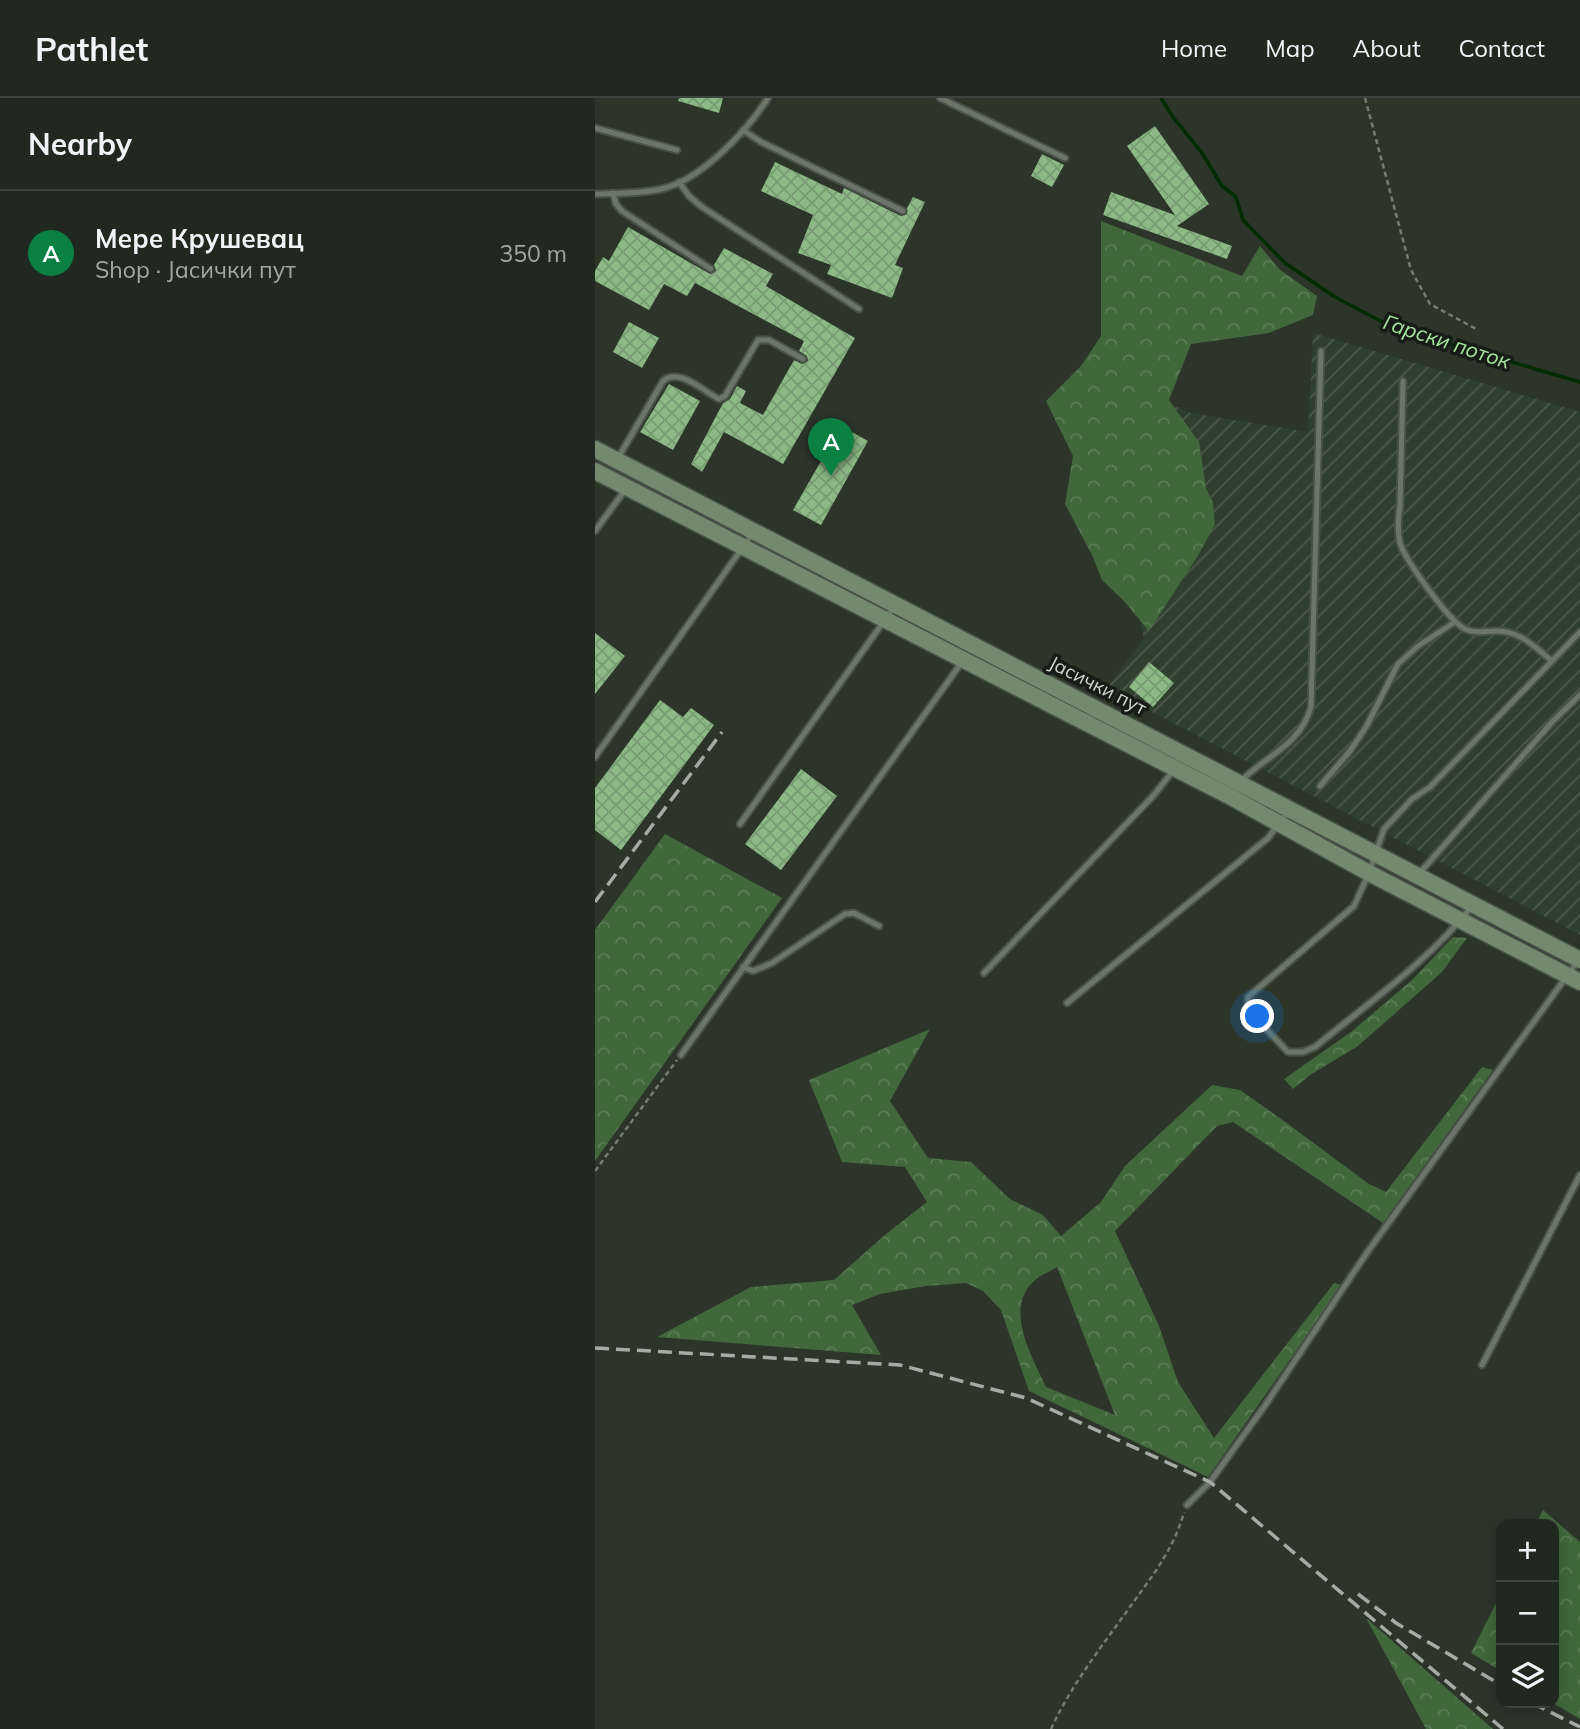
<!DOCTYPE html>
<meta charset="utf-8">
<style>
body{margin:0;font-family:Mulish,sans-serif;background:#283028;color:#f1f3f6}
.controls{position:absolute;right:21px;bottom:21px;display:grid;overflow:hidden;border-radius:14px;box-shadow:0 4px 18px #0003}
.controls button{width:63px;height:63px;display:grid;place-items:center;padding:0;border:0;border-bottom:2px solid #3d443d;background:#20281f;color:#f1f3f6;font:35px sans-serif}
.you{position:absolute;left:663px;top:919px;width:24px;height:24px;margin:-18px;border:5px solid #fff;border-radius:50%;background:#1a73e8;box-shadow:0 0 0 10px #1a73e833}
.badge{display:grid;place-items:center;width:46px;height:46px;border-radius:50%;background:#0b8043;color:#fff;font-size:23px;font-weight:700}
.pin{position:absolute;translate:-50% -58px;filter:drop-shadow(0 2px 4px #0008)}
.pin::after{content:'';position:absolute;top:37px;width:24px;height:21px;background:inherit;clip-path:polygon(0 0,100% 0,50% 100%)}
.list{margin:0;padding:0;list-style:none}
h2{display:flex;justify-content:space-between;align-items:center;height:91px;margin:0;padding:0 28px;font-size:30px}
h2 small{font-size:23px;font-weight:400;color:#a2a6a4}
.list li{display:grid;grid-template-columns:46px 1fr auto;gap:21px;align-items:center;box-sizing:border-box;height:126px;padding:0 28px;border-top:2px solid #3d443d}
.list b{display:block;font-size:26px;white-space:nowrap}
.list p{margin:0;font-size:23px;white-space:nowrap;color:#a2a6a4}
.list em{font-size:23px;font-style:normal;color:#a2a6a4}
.icon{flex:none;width:38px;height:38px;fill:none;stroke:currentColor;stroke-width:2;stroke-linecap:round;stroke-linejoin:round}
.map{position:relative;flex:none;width:985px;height:1631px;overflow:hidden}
header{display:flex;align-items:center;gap:42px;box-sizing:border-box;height:98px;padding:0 35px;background:#20281f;border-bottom:2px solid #3d443d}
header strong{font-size:33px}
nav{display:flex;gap:38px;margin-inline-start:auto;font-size:24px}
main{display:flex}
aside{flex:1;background:#20281f}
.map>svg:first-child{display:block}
.industrial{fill:url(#industrial-furrows)}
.forest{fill:url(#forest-crowns);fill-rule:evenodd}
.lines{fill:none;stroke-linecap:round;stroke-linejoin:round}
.stream{stroke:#012b00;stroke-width:3.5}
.building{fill:url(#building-cross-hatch)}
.service-casing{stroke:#485247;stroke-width:9}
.secondary-casing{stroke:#485247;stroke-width:19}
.path{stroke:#747d72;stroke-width:2.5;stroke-dasharray:5 3.5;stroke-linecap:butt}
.service{stroke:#6a7768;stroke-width:5}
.secondary{stroke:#738a6f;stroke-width:16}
.rail{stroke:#a4ada3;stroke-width:3.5;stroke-dasharray:14 7;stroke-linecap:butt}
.labels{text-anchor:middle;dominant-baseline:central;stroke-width:7;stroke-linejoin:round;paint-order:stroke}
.street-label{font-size:19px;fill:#cfd7ce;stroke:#171c16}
.water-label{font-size:21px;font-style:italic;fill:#a4e39b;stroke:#171c16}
</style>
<header>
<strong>Pathlet</strong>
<nav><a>Home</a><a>Map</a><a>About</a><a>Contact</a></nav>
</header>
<main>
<aside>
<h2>Nearby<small></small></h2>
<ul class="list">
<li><span class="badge">A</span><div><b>Мере Крушевац</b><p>Shop · Јасички пут</p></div><em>350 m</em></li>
</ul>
</aside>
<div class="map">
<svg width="985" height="1631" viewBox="0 0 985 1631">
<defs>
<pattern id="industrial-furrows" width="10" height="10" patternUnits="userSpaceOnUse" patternTransform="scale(1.75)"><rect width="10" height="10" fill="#2f3f2d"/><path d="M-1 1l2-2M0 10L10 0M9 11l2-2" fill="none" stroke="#4c5a4a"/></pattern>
<pattern id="forest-crowns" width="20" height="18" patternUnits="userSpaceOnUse" patternTransform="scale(1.75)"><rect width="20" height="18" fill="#42673d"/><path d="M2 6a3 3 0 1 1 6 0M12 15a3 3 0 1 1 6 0" fill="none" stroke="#5c7c58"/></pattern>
<pattern id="building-cross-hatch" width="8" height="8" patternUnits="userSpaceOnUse" patternTransform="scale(1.75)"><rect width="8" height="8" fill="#8cb985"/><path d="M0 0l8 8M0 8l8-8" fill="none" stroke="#789b73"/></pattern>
</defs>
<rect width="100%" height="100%" fill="#2b3629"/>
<path class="industrial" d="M718,235L985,314V837L511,590L549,541L529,446V286L596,315L713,334Z"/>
<g class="forest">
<path d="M506,123L647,178L665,148L684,171L722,198L718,217L674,235L596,246L574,302L604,344L611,390L618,405L620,426L604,456L554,533L529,503L507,482L497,457L470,406L478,358L451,303L486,268L506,238Z"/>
<path d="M70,736L187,800L0,1063V832Z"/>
<path d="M858,839L872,840L847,874L763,948L715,977L698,991L689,981L756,934L817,882Z"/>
<path d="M335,931L295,1003L333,1060L376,1064L415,1101L448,1117L466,1138L506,1104L530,1068L617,987L645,992L689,1023L774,1086L791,1094L887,969L898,972L788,1125L638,1024L622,1028L520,1133L564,1228L583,1284L619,1340L739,1185L747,1187L613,1379L434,1293L406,1212L388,1193L371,1185L331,1188L285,1196L257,1207L286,1257L62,1239L156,1189L239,1182L291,1136L332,1104L310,1069L247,1064L214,982ZM462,1169L520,1317L451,1289C438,1260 408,1211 439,1183C445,1177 455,1174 462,1169Z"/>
<path d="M948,1412L985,1444V1621L958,1605L959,1426H941Z"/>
<path d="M906,1495V1573L876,1555Z"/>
<path d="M771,1520L898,1631H831Z"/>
</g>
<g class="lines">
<path class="stream" d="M566,0L578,19L607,55L627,88L641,99L648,122L690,165L740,199L797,229L985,284"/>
</g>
<g class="building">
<path d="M84,0H128L124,15L83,3Z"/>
<path d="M560,28L614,106L582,128L637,148L632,161L508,117L516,94L580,117L532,48Z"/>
<path d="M447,56L469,67L457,89L436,78Z"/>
<path d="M180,64L247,96L249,90L306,118L312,116V110L318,99L330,104L300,167L308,170L297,200L232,176L236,167L203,155L218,117L166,93Z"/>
<path d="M33,129L115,176L121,173L119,167L129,150L178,176L171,188L260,240L188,366L129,334L107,374L96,366L128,305L135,301L142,288L151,293L145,305L168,317L199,262L207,266L213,263L212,258L204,253L209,243L100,185L92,198L69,186L54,212L0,183V173L8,159L14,163Z"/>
<path d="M34,224L64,240L47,270L18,254Z"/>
<path d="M74,286L105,303L78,352L45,334Z"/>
<path d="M246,328L273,343L226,427L198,412Z"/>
<path d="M0,535L30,558L0,596Z"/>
<path d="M554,564L579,585L558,609L534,589Z"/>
<path d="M65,602L88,619L96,610L119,627L26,752L0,732V690Z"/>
<path d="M206,671L242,698L186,772L150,746Z"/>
</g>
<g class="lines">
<g class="service-casing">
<g id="service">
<path d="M345,0L470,60"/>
<path d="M0,30L82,52"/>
<path d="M148,32L166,44L308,113"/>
<path d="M84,84L94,98L107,109L264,211"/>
<path d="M18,95L21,106L27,113L116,171"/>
<path d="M0,96C21,95 45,96 66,91C105,83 152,33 173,0"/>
<path d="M808,283L805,408C803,420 802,432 805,445C811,463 854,523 870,531C881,536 890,533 902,533C925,533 940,549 957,563"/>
<path d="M23,360L68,283C84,269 108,293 124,301L130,298L163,242H174L208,261"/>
<path d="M0,433L30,392"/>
<path d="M0,659L157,436"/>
<path d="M645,684C672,656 704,649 716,609L726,253"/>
<path d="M725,688L755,653L771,629L803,566L823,548L860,524"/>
<path d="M145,726L299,509"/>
<path d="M823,777L958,623L985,597"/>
<path d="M877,808C834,863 773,905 720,949L708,954H693L653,912V899L759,808L774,775L789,731L817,701L835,689L985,534"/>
<path d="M148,869L158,873L177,865L250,816L259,815L284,828"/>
<path d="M389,875L558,698L578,673"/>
<path d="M472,905L673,740L694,713"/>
<path d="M86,957L367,564"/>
<path d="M887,1267L985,1077"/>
<path d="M592,1407L615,1384L671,1306L771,1156L982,864"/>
</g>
</g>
<g class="secondary-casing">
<g id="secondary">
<path d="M0,351L985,862"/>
<path d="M0,373L636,699L774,775L985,884"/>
</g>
</g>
<g class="path">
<path d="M770,0L816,172L835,206L883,232"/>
<path d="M0,1073L82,962"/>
<path d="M456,1631C478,1583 512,1542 542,1499C562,1472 580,1447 589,1414"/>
</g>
<use href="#service" class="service"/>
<use href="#secondary" class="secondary"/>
<g class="rail">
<path d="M0,804L127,634"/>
<path d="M0,1250L305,1267L431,1300L615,1384L908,1631"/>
<path d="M763,1496L801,1525L906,1587"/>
<path d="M937,1605L985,1629"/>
</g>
</g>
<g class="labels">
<g class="street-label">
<text transform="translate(503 587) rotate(27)">Јасички пут</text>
</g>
<g class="water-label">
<text transform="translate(852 243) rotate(18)">Гарски поток</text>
</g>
</g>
</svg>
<div class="controls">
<button>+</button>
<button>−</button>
<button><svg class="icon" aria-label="layers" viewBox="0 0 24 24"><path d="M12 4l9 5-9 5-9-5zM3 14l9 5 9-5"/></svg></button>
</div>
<div class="you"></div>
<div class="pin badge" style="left:236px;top:378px">A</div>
</div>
</main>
